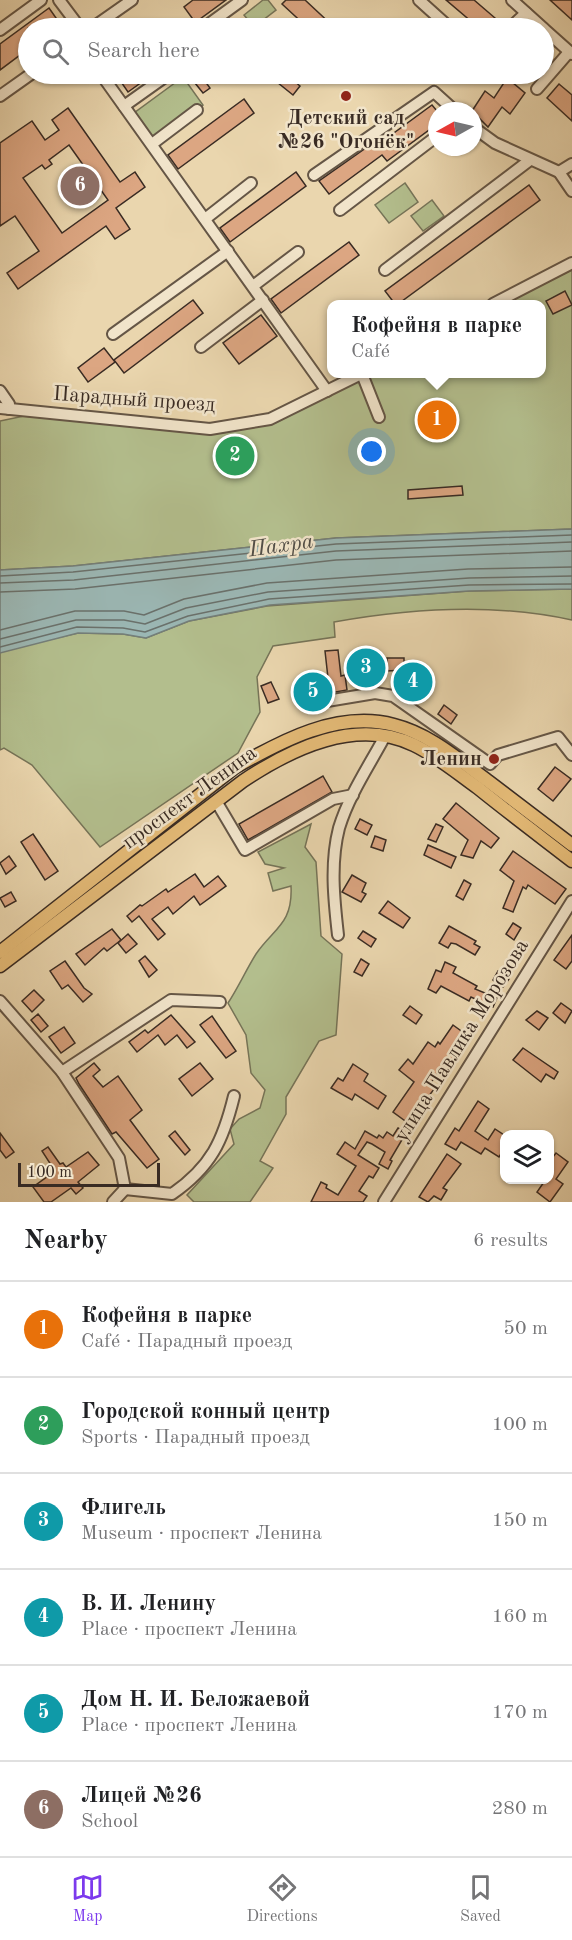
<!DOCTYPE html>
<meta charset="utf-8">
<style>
body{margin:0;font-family:"Old Standard TT",serif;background:#f6f6f6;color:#202124}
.controls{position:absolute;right:18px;bottom:18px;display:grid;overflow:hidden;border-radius:12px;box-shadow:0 2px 4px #0004}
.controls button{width:54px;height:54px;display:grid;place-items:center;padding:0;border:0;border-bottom:2px solid #e0e0e0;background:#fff;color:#202124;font:30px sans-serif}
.compass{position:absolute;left:428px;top:102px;width:54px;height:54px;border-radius:50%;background:#fff;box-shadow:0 2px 4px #0004;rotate:262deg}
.scale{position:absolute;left:18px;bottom:15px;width:142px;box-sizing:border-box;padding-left:6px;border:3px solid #392b23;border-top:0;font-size:16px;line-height:21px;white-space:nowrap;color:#392b23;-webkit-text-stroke:4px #f1e4ca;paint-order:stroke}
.you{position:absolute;left:372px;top:452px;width:21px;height:21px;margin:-15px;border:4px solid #fff;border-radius:50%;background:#1a73e8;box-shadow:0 0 0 9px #1a73e833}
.badge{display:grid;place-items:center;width:39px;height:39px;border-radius:50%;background:#7c3aed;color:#fff;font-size:20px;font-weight:700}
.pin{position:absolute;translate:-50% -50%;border:3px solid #fff;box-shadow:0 2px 6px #0006}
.popup{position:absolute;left:327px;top:300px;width:219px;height:78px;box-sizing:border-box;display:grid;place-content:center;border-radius:12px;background:#fff;filter:drop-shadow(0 2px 4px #0005);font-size:20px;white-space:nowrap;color:#757577}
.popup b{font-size:22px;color:#202124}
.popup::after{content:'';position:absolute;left:50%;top:100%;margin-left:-12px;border:12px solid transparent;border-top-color:#fff}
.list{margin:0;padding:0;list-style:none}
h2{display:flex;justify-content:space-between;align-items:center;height:78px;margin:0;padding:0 24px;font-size:26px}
h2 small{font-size:20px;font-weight:400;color:#757577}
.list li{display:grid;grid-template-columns:39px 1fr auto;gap:18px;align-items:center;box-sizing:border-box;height:96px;padding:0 24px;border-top:2px solid #e0e0e0}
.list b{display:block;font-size:22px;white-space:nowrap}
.list p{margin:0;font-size:20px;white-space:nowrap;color:#757577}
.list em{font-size:20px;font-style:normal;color:#757577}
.icon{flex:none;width:33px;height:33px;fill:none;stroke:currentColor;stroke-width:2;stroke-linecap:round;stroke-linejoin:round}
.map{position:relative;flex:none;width:572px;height:1202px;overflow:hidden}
.search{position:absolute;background:#fff;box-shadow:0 2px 4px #0004;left:18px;right:18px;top:18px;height:66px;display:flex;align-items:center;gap:15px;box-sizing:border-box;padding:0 21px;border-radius:33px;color:#757577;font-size:22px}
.sheet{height:654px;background:#fff}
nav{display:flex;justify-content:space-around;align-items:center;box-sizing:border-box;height:84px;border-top:2px solid #e0e0e0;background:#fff;font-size:16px;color:#757577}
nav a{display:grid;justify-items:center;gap:3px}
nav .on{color:#7c3aed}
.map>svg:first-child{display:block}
.green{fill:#b3be8d;stroke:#767458;stroke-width:1.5}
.water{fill:#9bb7b4;stroke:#747f7a;stroke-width:1.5}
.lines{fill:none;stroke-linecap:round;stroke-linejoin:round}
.shore{stroke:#6a716c;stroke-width:1.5}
.building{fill:#dca682;stroke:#392b23;stroke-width:1.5;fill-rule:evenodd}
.minor-casing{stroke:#655646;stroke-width:14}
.major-casing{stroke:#392b23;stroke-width:15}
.minor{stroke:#f1e4ca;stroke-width:10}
.major{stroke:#e5bb77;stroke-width:12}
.poi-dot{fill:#8f2418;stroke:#f1e4ca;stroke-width:2}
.labels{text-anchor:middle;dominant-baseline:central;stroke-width:5;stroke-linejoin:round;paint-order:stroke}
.poi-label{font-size:21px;font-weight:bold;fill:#392b23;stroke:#f1e4ca}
.street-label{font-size:21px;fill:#392b23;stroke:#f1e4ca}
.water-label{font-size:22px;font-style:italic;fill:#524e47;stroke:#f1e4ca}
</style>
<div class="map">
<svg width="572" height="1202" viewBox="0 0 572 1202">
<rect width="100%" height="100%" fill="#ead6ae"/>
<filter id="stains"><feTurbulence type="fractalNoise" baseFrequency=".00333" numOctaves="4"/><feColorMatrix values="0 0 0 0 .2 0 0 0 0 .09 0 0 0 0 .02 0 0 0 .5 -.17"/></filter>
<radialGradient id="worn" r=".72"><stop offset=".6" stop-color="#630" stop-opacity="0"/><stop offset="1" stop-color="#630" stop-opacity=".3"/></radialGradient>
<g class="green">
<path d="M263,0H268L276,10L254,27L244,15Z"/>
<path d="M183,77L203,105L154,140L134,113Z"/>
<path d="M405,183L418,202L389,223L375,205Z"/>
<path d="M432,200L444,216L423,231L411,216Z"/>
<path d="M572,270V529L336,538L73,566L0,570V421L24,416L213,434L275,423L369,374H542V304H504Z"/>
<path d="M572,589V620C495,603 412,608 334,622L335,637L273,646L257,677L260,712L238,753L100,847L32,765L4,748L0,750V651L78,633L123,634L146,638L189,621L267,606L469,591Z"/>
<path d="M311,824L305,847L316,862L321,936L342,954L336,1035L319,1041L286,1097V1114L260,1161L273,1168L250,1202H194L187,1195L234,1144L230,1129L239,1119L260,1108L265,1090L251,1073L246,1035L228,1003C238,988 246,970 256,954C274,928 293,924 291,886L273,891L268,873L284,868L265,864L258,852Z"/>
</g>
<path class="water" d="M572,529V589L469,591L270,605L189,621L146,638L123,634L78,633L0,653V570L73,566L336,538Z"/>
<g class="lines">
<g class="shore">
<path d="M0,576L73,572L336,544L572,535"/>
<path d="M0,583L74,580L336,551L572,542"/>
<path d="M0,592L75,589L336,560L572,551"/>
<path d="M0,630L75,611H124L144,615L184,599L267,583L468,569L572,567"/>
<path d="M0,639L76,620H124L145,624L186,608L268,592L469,578L572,576"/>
<path d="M0,647L77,627L123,628L145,632L188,616L269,599L469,585L572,584"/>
</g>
</g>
<g class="building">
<path d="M193,0H226L196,22L200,28H181L194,19L195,22L184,7Z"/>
<path d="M286,0H305L335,28H308L282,4Z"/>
<path d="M446,0H474L502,24L499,28H479Z"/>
<path d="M550,0H572V20Z"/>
<path d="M49,8L61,25L57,28H28V49L0,70V44Z"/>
<path d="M120,74H153L128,92L117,76Z"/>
<path d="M267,74H286L300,86L293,95Z"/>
<path d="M202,77L210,88L203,93L195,83Z"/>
<path d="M507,78L525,93L510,114L502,107L488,127L472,111L485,91L494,98Z"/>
<path d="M559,84L572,95V121L547,98Z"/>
<path d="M244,99L254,113L178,169L168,155Z"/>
<path d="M432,105L437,111V124L387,161L382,155L329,194L319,181L373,143L376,146Z"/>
<path d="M68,108L120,182L135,172L145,187L116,208L130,229L115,239L106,226L18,289L7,273L39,251L15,216L0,226V143L32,121L45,140L59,130L52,120ZM69,145L108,200L62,233L23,178L42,165L45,169L52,164L49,160Z"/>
<path d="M296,172L306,186L230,242L220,228Z"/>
<path d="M529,185L540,200L398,304H395L385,291Z"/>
<path d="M349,242L359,255L281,313L271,299Z"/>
<path d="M565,291L572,305L553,314L546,301Z"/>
<path d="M193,300L203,313L124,373L114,360Z"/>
<path d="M261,315L277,336L239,364L223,343Z"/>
<path d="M104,348L115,362L88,382L78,368Z"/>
<path d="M252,446L254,465L221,468L219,449Z"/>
<path d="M462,486L463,495L408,499V490Z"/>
<path d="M338,650L341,676L345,675L347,690L319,695L310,701L304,687L328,678L325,651Z"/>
<path d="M369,655L372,680L363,681L360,656Z"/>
<path d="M387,658H404V670L387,671Z"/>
<path d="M271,682L279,699L268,703L261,686Z"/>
<path d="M444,705L457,715L451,724L438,714Z"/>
<path d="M555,767L571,779L553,801L538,789Z"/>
<path d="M323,776L332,792L248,840L239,824Z"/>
<path d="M456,803L499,838L491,848L481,841L473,858L461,855L468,840L443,819Z"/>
<path d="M360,819L372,825L367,835L355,829Z"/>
<path d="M436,824L443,827L436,842L428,839Z"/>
<path d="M33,834L58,871L45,880L21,842Z"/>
<path d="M375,836L386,840L383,851L371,847Z"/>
<path d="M428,845L456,857L451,868L424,855Z"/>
<path d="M513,851L566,889L555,904L528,885L526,889L523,887L513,912L503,908L514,881L500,870Z"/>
<path d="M9,856L16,866L6,874L0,863Z"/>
<path d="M195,874L204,887L218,876L226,886L200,905L194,896L173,914L168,907L152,919L165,934L158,940L139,916L132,922L127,916L140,905L142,906L166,889L168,892Z"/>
<path d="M352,875L366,883L362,892L366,894L361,902L342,892Z"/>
<path d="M464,880L471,884L463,900L456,896Z"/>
<path d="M11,892L16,901L5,907L0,898Z"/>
<path d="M388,901L410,918L403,928L379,913Z"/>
<path d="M513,923L521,928L514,940L506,934Z"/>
<path d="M449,926L476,941L474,944L480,947L475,955L456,944L451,943L448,948L439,943Z"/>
<path d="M112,929L121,940L107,951L104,948L85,965L76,954Z"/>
<path d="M363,931L376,939L371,947L358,938Z"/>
<path d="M128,934L137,944L126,953L118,943Z"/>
<path d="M572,935V961L566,969L554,960Z"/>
<path d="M145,956L157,970L149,977L139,961Z"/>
<path d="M361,959L369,964L362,976L354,972Z"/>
<path d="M65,961L84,988L92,994L83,1002L68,985L62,989L50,971Z"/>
<path d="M445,962L456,967L453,973L477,986L475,989L497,998L493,1007L471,997L469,1001L441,986L436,993L428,989L436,970L441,972Z"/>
<path d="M498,971L509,979L503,987L493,980Z"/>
<path d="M34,990L44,1000L32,1012L22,1001Z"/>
<path d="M561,1003L572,1011L565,1023L553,1013Z"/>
<path d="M410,1006L422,1015L416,1024L403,1015Z"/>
<path d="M537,1011L548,1018L539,1030L526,1020Z"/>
<path d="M38,1014L48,1026L41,1032L31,1020Z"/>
<path d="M171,1015L195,1042L187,1048L177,1035L165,1045L158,1035L137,1052L129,1042L145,1030L148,1033Z"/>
<path d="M212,1016L236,1051L226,1058L200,1025Z"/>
<path d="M453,1025L468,1036L444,1073L440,1070L430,1084L435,1088L408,1123L393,1112L414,1082L399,1070L408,1059L413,1064L428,1042L435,1047L438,1042L440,1044Z"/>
<path d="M64,1027L75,1043L61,1053L49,1037Z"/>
<path d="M523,1048L558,1072L554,1079L546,1074L541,1082L513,1060Z"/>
<path d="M94,1063L100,1070L93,1076L103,1087L118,1076L142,1110L130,1120L159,1159L147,1168L116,1132L112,1134L79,1084L76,1078Z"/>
<path d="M200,1063L213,1079L192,1096L179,1079Z"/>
<path d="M353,1064L368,1074L364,1081L386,1096L378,1109L355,1094L352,1100L331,1088L338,1078L343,1081Z"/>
<path d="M478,1101L489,1109L475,1131L488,1140L495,1129L504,1135V1149L499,1157L485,1148L481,1154L461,1142L456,1150L445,1144L455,1128L459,1131Z"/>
<path d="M398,1128L406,1133L390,1160L392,1161L388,1169L379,1164L385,1152L372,1144L367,1142L358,1155L379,1168L373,1178L369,1176L359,1191L367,1196L363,1202H311L321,1182L327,1185L326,1188L338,1195L356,1166L337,1154L345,1142L355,1149L365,1131L377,1138L379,1135L383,1138L387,1132L393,1136Z"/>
<path d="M175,1131L190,1150L185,1155L169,1136Z"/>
<path d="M0,1133L14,1152L6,1158L0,1150Z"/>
<path d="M48,1147L60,1164L63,1163L66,1167L88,1152L99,1165L78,1182L83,1188L76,1194L71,1188L51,1202H44L33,1187L55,1171L42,1151Z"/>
<path d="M556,1153L568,1162L556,1179L563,1184L550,1202L537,1192L546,1179H549V1162Z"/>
<path d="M447,1154L461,1164L443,1188L447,1190L441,1200L434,1196L428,1202L419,1197Z"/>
</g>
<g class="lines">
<g class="minor-casing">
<g id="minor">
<path d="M59,0L80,28"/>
<path d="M419,0L450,28"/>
<path d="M512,0L543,28"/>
<path d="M92,28L132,0"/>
<path d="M212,28L209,24L242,0"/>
<path d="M510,28L526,13"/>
<path d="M544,29L572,54"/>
<path d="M0,30L41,0"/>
<path d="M101,74L327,391"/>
<path d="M537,89L569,52"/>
<path d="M0,96L31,74"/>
<path d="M124,106L169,74"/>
<path d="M473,127L495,143L559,172L572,191"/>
<path d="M152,144L197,110"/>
<path d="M559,172L572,164"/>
<path d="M314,175L434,92L455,111"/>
<path d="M340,210L437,136"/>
<path d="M205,219L251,183"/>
<path d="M385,270L530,160"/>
<path d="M253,286L298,252"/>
<path d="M493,304L572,263"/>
<path d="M113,334L228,251"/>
<path d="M201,347L263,300"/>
<path d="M362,374L379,417"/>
<path d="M0,391L9,404V409"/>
<path d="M0,408L210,429L270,419L361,374"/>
<path d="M321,702L375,693L393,696L490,764L498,755L558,737L572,755"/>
<path d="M216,801L245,850L333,799L353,795"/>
<path d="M338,935C334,900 330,863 339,828C349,795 369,766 385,736"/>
<path d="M0,1001L62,1072L119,1158L125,1189"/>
<path d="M62,1072L171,1000L220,1002"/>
<path d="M125,1189L172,1194C211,1167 223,1141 234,1096"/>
<path d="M113,1202L125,1189"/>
<path d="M384,1202L572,901"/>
</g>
</g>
<g class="major-casing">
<g id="major">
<path d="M0,952L234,768C281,741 338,710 394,725C430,734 459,760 488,781C516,802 544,824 572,845"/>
<path d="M0,966L243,781C291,749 356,717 414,745C437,756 457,773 478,788C509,813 541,837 572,861"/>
</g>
</g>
<use href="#minor" class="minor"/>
<use href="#major" class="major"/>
</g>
<g class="poi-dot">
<circle cx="346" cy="96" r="6"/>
<circle cx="494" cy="759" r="6"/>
</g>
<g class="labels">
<g class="poi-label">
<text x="346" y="118">Детский сад<tspan x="346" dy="24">№26 "Огонёк"</tspan></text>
<text x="482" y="759" text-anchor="end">Ленин</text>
</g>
<g class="street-label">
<text transform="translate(134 400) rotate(4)">Парадный проезд</text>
<text transform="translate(190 798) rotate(-36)">проспект Ленина</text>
<text transform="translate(462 1041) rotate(-58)">улица Павлика Морозова</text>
</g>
<g class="water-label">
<text transform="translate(281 546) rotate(-8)">Пахра</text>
</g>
</g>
<rect width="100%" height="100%" filter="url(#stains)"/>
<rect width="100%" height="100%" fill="url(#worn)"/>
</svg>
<div class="controls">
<button><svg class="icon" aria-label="layers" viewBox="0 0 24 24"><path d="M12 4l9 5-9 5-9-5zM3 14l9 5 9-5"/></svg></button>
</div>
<svg class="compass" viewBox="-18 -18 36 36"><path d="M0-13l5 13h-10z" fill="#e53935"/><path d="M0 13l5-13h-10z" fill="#757577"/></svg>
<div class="scale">100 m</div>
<div class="you"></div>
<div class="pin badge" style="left:437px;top:420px;background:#e8710a">1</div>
<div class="popup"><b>Кофейня в парке</b>Café</div>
<div class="pin badge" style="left:235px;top:456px;background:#2e9e5b">2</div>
<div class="pin badge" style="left:366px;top:668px;background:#0f9aa8">3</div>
<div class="pin badge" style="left:413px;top:682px;background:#0f9aa8">4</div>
<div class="pin badge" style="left:313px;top:692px;background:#0f9aa8">5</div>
<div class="pin badge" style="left:80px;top:186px;background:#8d6e63">6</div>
<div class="search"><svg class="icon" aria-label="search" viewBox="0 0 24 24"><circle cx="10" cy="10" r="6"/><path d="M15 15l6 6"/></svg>Search here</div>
</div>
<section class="sheet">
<h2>Nearby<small>6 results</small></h2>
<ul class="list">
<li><span class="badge" style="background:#e8710a">1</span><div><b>Кофейня в парке</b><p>Café · Парадный проезд</p></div><em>50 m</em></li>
<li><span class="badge" style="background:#2e9e5b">2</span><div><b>Городской конный центр</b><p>Sports · Парадный проезд</p></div><em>100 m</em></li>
<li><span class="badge" style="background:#0f9aa8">3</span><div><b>Флигель</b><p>Museum · проспект Ленина</p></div><em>150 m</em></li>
<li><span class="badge" style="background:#0f9aa8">4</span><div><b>В. И. Ленину</b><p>Place · проспект Ленина</p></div><em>160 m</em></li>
<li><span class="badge" style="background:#0f9aa8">5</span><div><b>Дом Н. И. Беложаевой</b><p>Place · проспект Ленина</p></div><em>170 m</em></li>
<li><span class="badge" style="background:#8d6e63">6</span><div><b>Лицей №26</b><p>School</p></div><em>280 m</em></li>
</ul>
</section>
<nav>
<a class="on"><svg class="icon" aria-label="map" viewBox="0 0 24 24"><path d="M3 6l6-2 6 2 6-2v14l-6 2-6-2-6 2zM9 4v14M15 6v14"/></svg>Map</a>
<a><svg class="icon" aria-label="directions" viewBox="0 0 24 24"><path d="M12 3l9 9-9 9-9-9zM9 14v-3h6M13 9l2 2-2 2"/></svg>Directions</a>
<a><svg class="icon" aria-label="saved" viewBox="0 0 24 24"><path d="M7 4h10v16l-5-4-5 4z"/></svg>Saved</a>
</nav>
